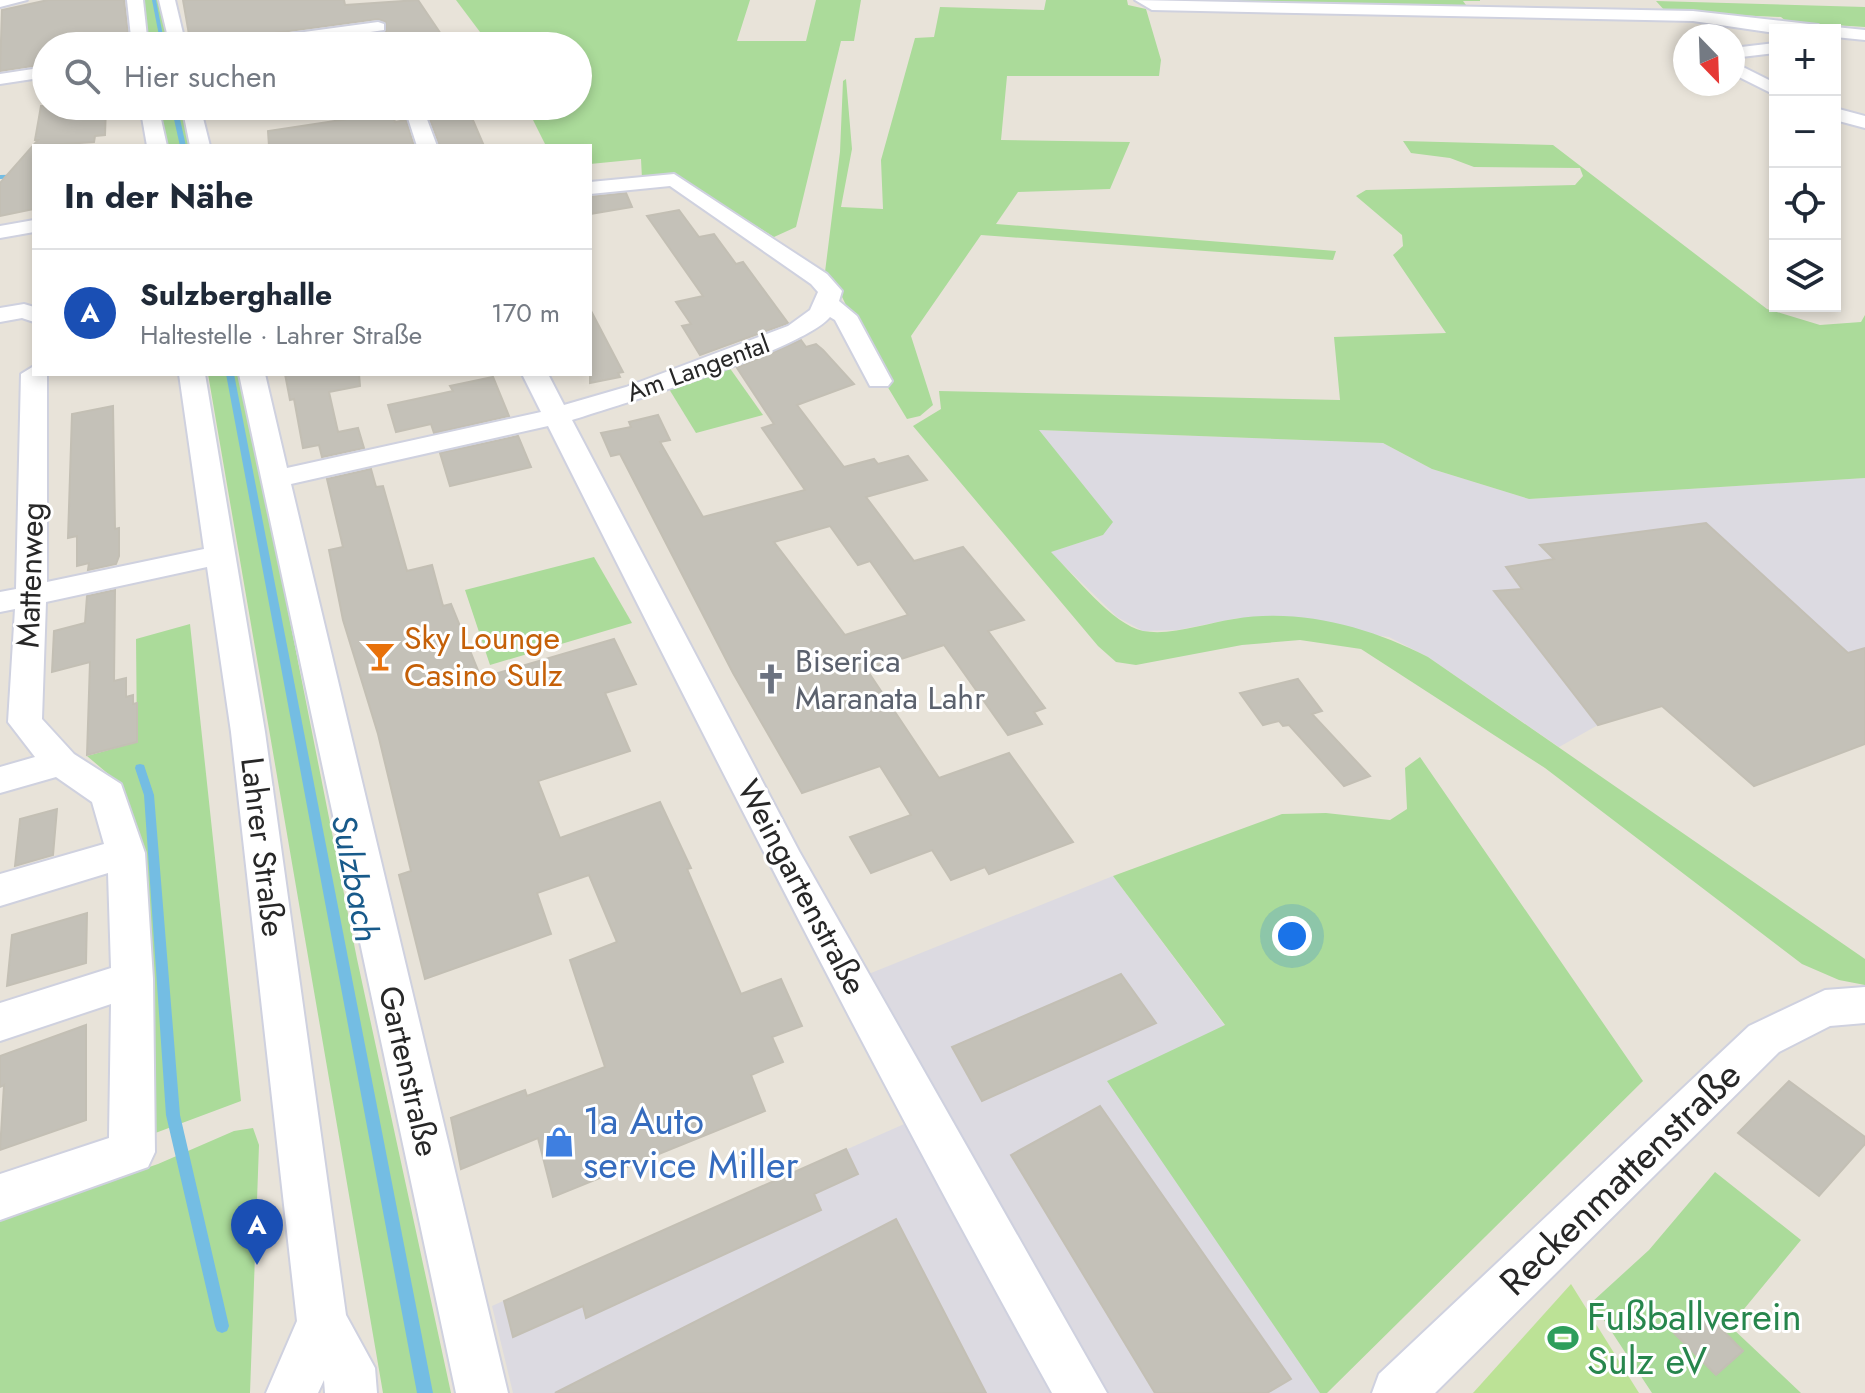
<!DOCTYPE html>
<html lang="de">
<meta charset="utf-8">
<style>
body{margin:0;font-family:Jost,sans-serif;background:#f2f2f3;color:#1f2937}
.controls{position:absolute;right:24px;top:24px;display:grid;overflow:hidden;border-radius:0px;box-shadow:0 4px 12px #0003}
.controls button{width:72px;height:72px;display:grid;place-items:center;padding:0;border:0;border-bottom:2px solid #e0e1e3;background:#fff;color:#1f2937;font:40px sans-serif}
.compass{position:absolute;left:1673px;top:24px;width:72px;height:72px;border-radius:50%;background:#fff;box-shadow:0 4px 12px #0003;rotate:157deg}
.you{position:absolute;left:1292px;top:936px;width:28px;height:28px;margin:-20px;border:6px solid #fff;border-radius:50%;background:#1a73e8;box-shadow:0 0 0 12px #1a73e833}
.badge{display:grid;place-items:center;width:52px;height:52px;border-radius:50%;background:#0f766e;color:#fff;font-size:26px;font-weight:700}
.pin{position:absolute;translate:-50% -66px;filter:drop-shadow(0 2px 4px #0008)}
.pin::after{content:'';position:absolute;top:42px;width:28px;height:24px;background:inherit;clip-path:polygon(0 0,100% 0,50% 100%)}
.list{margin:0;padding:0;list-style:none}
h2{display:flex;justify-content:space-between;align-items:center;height:104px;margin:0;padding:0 32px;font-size:34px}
h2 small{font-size:26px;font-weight:400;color:#747a83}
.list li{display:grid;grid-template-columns:52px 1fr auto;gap:24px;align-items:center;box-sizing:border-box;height:128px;padding:0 32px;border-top:2px solid #e0e1e3}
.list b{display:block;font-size:30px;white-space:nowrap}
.list p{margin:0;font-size:26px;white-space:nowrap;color:#747a83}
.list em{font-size:26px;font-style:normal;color:#747a83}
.icon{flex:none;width:44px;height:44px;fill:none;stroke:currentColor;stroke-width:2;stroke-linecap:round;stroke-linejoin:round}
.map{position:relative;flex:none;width:1865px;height:1393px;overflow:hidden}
.search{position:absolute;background:#fff;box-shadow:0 4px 12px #0003;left:32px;top:32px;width:560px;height:88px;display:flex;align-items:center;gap:20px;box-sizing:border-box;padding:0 28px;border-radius:44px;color:#747a83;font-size:30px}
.panel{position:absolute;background:#fff;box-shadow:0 4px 12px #0003;left:32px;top:144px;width:560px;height:232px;border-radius:0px}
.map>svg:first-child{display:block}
.industrial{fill:#dcdae1}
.green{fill:#abdb9a}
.pitch{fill:#bce296}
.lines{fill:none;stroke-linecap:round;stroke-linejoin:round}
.stream{fill:#74bde3;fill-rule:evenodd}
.building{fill:#c4c1b8;stroke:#c3bfb4;stroke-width:2;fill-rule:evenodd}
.minor-casing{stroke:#cfd1df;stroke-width:4}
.minor{fill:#fff;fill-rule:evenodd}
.labels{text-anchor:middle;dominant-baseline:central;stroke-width:6;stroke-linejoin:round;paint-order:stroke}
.far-street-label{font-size:26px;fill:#272727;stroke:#fff}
.street-label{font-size:32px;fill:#272727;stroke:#fff}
.food-label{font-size:32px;fill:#c56008;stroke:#fff;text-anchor:start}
.worship-label{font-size:32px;fill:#5b616d;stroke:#fff;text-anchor:start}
.water-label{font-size:34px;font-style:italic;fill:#185a8a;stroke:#fff}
.near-shop-label{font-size:38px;fill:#366cbe;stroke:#fff;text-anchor:start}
.near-street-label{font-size:38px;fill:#272727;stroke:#fff}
.near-leisure-label{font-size:38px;fill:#27864d;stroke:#fff;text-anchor:start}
</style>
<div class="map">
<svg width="1865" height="1393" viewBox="0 0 1865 1393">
<rect width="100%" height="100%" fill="#e8e3d9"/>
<g class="industrial">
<path d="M1038,430L1383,443L1432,469L1529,499L1865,478V744L1754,786L1663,706L1598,725L1559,747L1428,657L1389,637L1238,618L1178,630L1143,631L1117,617L1050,552L1103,535Z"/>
<path d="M1113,876L1225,1026L1108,1081L1320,1393H513L492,1306L936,1110L866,975Z"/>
</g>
<g class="green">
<path d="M142,0H161L169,46H149Z"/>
<path d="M456,0H750L737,41H806L816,0H861L854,41H841L796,227L774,237L678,177L642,179L641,159L590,164V146H546L526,106H578V46H462L457,36L480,32Z"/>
<path d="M1046,0H1127L1128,5L1146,9L1161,60L1159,76H1007L1001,140L1130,142L1110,189L1018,192L996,224L1336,251L1333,260L981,235L911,336L933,405L920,416L907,419L875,366L834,280L825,272L840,152L843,81L846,79L852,149L841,207L883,209L881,160L915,38L934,37L940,7L1044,10Z"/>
<path d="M1156,0H1480V1H1463L1469,9Z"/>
<path d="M1656,1L1865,7V27L1787,22L1781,17L1666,12Z"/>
<path d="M160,106H183L191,146H167Z"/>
<path d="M1403,141L1553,145L1767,309L1820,325L1861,322L1865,315V478L1529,499L1432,469L1383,443L1039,430L1113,522L1103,535L1051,552C1073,574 1113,625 1143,631C1172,636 1206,623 1234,619C1301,608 1369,627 1428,657L1865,959V985L1839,980L1802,964L1545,768L1361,649L1300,640L1242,645L1136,665L1116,662L1098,646L913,426L941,409L939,391L1340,400L1334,337L1446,333L1393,255L1403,246L1402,235L1356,196L1366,190L1575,185L1583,176L1580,168L1474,167L1450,158L1411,153Z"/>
<path d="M729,367L763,415L696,433L669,389Z"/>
<path d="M208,374H241L357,959L451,1393H383Z"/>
<path d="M594,557L632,623L490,665L465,590Z"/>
<path d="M190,624L241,1101L150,1135L140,888L127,799L113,778L87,756L137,742L136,639Z"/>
<path d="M1420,757L1643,1081L1327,1393H1320L1107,1081L1225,1025L1113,876L1282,814L1326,813L1390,820L1407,809L1405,768Z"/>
<path d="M253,1128L259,1145L250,1393H0V1218L158,1164L234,1131Z"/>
<path d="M1715,1172L1801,1240L1730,1326L1801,1393H1652L1592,1302L1649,1250Z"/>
</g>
<path class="pitch" d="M1571,1284L1639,1393H1473Z"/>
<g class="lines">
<g class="stream">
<path d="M152,0H156L165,46H161Z"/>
<path d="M171,106H177L186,146H180Z"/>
<path d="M34,174V178L0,179V175Z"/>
<path d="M226,374H234L433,1393H417Z"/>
<path d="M140,764L144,765L154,795L180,1115L229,1326L227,1331L222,1333L217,1331L215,1326L166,1115L144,795L135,768L136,765Z"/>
</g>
</g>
<g class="building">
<path d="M48,0H124L129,42L46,46V64L0,71L2,10Z"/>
<path d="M183,0H344L345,5L418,0L449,46H295L386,32V22L378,19L237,38L226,46H191Z"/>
<path d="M41,106H106L105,135L95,136L94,142L34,146V209L0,216V183L38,140H35Z"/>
<path d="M344,106H390L395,122L406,120L414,146H269L268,131L348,119Z"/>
<path d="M469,111L484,146H440L429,117Z"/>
<path d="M626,193L632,207L590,214V197Z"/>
<path d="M679,210L699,237L714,234L736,264L743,262L788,323L700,355L682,326L691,324L676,302L703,296L647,216Z"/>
<path d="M590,309L623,372L618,373L620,377L590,383Z"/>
<path d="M801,340L806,347L816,344L823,350L854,384L797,405L844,467L874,459L878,464L908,456L927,480L866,497L914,561L963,547L1024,620L988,631L1045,708L1034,712L1042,724L1008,735L944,645L867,670L939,778L1009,753L1073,842L989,874L985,867L951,880L932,850L871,873L850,837L911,815L880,766L802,793L733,673L620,454L611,456L601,433L631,427L629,422L658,415L670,440L660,442L703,517L805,490L762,428L774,424L737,368ZM830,526L858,565L870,561L908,615L845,635L774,542Z"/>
<path d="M285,374H359L360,386L329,392L338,432L358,428L364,448L322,457L319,445L303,448L294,399L290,400Z"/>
<path d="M493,377L509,416L434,433L431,424L396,432L388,405L453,391L450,386Z"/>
<path d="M113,406L115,529L119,528V556L116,564L88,570L89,563L77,566V536L68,538L72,414Z"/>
<path d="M518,436L531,467L450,486L440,453Z"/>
<path d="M371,469L376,487L383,486L407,571L432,565L443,606L451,604L481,678L614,639L636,684L605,693L630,751L538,781L560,838L660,802L691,868L687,869L741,994L781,979L802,1026L772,1037L783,1062L751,1075L765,1111L553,1197L538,1138L461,1169L451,1118L525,1090L527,1096L605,1067L570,960L617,942L589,875L537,893L551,934L425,979L399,875L411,871L378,734L343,620L329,550L343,547L327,479Z"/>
<path d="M1706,523L1848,653L1865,648V744L1754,786L1662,706L1598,725L1494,591L1522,589L1506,567L1554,559L1540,545Z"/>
<path d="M115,590L114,681L126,678V697L133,695V704L137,703V742L87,755L90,662L52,672L54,631L85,623L87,596Z"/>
<path d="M1298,679L1322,711L1312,714L1370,776L1344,786L1289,725L1283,726L1279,721L1263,725L1240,693Z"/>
<path d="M57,809L53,855L15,866L20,819Z"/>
<path d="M87,913L86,963L7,986L12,935Z"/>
<path d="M1121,974L1156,1023L982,1101L952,1047Z"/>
<path d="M86,1025V1120L0,1150L4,1085L0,1087V1056Z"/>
<path d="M1789,1081L1865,1137V1144L1819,1196L1738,1133Z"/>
<path d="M1100,1106L1291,1379L1267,1393H1155L1011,1155Z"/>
<path d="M846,1149L858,1174L814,1194L821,1210L586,1318L583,1306L513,1337L504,1301Z"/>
<path d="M896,1219L986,1393H555L879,1228Z"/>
<path d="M1702,1309L1743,1351L1716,1375L1674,1333Z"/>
</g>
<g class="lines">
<g class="minor-casing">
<g id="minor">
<path d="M0,0H27L0,7Z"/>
<path d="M127,0H143L148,46H132Z"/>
<path d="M159,0H175L186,46H170Z"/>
<path d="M1135,0L1693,11L1818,25L1826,30L1775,33L1693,21L1152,10Z"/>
<path d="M378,22L384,24V30L274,46H229L237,41Z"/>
<path d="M1835,27L1865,30V40L1835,37V30H1828Z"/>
<path d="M1775,43V53L1733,58V48Z"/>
<path d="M1733,62L1775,83V95L1733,74Z"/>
<path d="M46,67V77L0,84V74Z"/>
<path d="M140,106H158L167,146H147Z"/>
<path d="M182,106H200L210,146H190Z"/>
<path d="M404,106H422L437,146H417Z"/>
<path d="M1835,108L1865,116V128L1835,120Z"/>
<path d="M674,174L827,274L842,291L839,301L857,316L892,381L888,386H870L835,320L830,317C802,350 622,404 572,420L799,851L1107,1393H1052C875,1075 711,751 548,426L291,484L508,1393H456L239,374H265L287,468L541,412L522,374H548L564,405L626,387L788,326L810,310L818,292L811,284L670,186L590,194V182Z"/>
<path d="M34,220V232L0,238V226Z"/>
<path d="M24,304L34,307V322L22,318L0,322V308Z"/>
<path d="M34,366V374H47V582L204,549L179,374H205L265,732L346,1315L375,1368L377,1393H325L324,1380L318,1393H266L297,1321L231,732L207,567L46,602L42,719L74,754L121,784L145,853L153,979L155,1152L148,1167L0,1220V1174L109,1138L111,1004L0,1041V1003L111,968L108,873L0,906V874L104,844L92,802L56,777L0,793V767L35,757L8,722L15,609L0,612V592L16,589L21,374Z"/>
<path d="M1865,987V1023L1830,1026L1779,1052L1435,1393H1372L1379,1374L1749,1026L1825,990Z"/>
</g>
</g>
<use href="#minor" class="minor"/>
</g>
<defs>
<g id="bar-bare" transform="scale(2.4)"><path d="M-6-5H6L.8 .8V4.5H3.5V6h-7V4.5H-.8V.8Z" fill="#e8710a" stroke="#fff" stroke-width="2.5" paint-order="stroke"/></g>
<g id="church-bare" transform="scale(2.4)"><path d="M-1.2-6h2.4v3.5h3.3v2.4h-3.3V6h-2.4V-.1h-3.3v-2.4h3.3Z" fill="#6b7280" stroke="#fff" stroke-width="2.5" paint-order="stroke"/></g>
<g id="shop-bare" transform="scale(2.4)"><path d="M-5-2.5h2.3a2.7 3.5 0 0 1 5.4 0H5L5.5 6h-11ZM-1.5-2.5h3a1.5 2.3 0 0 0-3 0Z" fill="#3f7fe0" stroke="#fff" stroke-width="2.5" paint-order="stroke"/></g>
<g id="stadium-bare" transform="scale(2.4)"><path d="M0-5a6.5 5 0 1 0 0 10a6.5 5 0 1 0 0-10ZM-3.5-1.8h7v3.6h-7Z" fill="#2e9e5b" stroke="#fff" stroke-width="2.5" paint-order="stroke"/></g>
</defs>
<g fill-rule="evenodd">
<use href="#bar-bare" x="380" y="656"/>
<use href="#church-bare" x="771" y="679"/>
<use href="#shop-bare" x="559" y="1142"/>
<use href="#stadium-bare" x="1563" y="1338"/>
</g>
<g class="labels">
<g class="far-street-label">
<text transform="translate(698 368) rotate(-20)">Am Langental</text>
</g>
<g class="street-label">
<text transform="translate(30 575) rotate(-88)">Mattenweg</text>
<text transform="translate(263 847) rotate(83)">Lahrer Straße</text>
<text transform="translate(802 887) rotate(62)">Weingartenstraße</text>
<text transform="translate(409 1071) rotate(77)">Gartenstraße</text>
</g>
<g class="food-label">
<text x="404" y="638">Sky Lounge<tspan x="404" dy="37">Casino Sulz</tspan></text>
</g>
<g class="worship-label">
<text x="795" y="661">Biserica<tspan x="795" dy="37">Maranata Lahr</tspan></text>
</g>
<g class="water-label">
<text transform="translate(355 878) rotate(79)">Sulzbach</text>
</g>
<g class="near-shop-label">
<text x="583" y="1120">1a Auto<tspan x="583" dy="44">service Miller</tspan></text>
</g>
<g class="near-street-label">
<text transform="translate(1620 1178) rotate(-44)">Reckenmattenstraße</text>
</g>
<g class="near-leisure-label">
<text x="1587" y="1316">Fußballverein<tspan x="1587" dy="44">Sulz eV</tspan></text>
</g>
</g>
</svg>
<div class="controls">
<button>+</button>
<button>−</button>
<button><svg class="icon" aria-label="locate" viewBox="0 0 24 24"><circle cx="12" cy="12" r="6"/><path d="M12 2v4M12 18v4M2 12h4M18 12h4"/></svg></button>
<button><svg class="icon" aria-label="layers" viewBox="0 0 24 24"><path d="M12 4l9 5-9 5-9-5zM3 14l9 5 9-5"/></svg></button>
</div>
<svg class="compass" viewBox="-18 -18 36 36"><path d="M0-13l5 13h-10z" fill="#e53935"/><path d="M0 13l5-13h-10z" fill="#747a83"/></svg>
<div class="you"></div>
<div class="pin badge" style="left:257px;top:1265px;background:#1a4fb4">A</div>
<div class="search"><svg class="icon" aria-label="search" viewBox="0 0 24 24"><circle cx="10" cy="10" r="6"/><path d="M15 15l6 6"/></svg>Hier suchen</div>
<section class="panel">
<h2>In der Nähe<small></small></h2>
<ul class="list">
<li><span class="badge" style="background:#1a4fb4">A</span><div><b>Sulzberghalle</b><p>Haltestelle · Lahrer Straße</p></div><em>170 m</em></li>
</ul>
</section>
</div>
